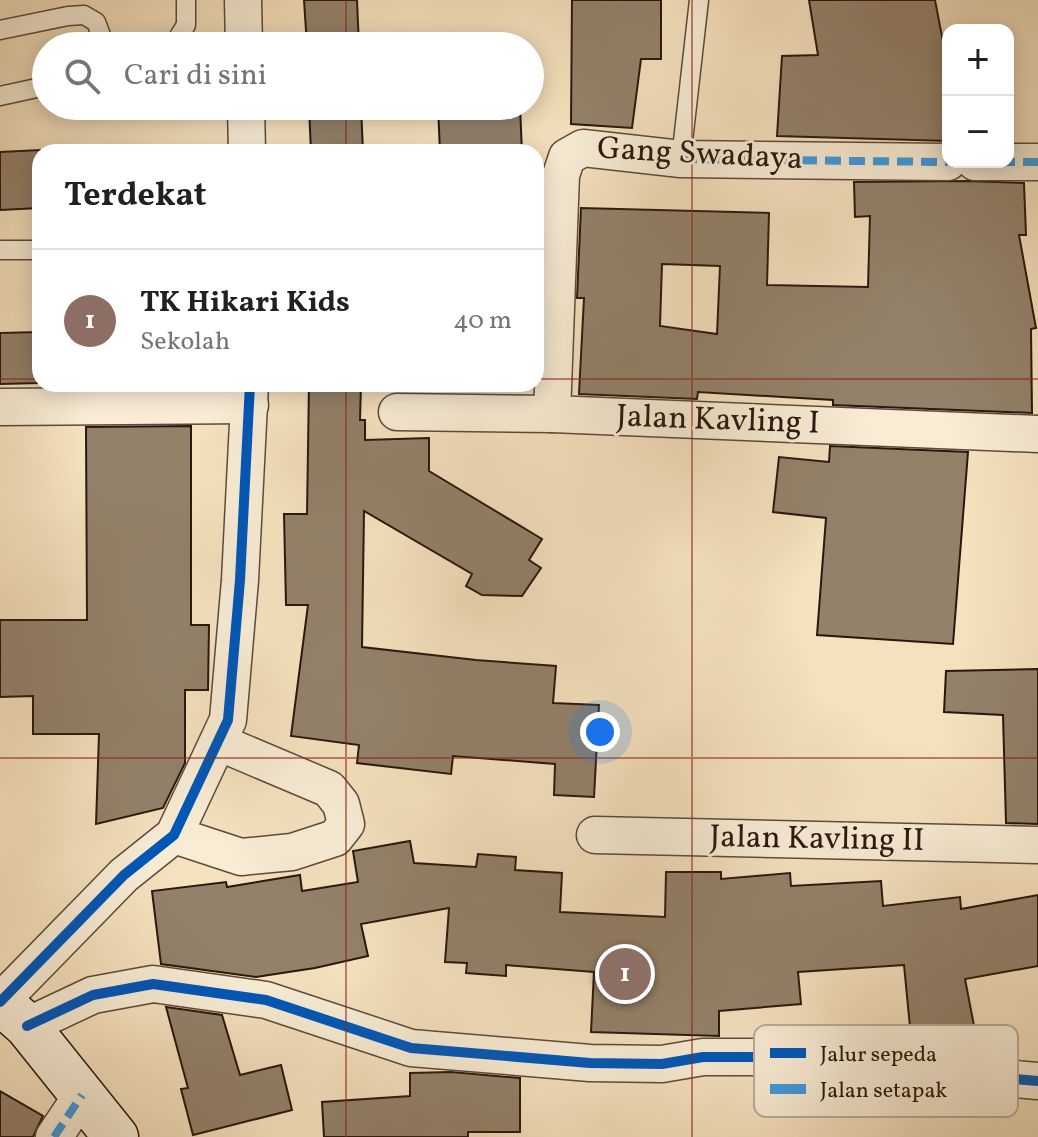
<!DOCTYPE html>
<html lang="id">
<meta charset="utf-8">
<style>
body{margin:0;font-family:Vollkorn,serif;background:#f2f2f2;color:#202124}
.controls{position:absolute;right:24px;top:24px;display:grid;overflow:hidden;border-radius:16px;box-shadow:0 4px 20px #0003}
.controls button{width:72px;height:72px;display:grid;place-items:center;padding:0;border:0;border-bottom:2px solid #e0e0e0;background:#fff;color:#202124;font:40px sans-serif}
.you{position:absolute;left:600px;top:732px;width:28px;height:28px;margin:-20px;border:6px solid #fff;border-radius:50%;background:#1a73e8;box-shadow:0 0 0 12px #1a73e833}
.badge{display:grid;place-items:center;width:52px;height:52px;border-radius:50%;background:#d93025;color:#fff;font-size:26px;font-weight:700}
.pin{position:absolute;translate:-50% -50%;border:4px solid #fff;box-shadow:0 2px 8px #0006}
.list{margin:0;padding:0;list-style:none}
h2{display:flex;justify-content:space-between;align-items:center;height:104px;margin:0;padding:0 32px;font-size:34px}
h2 small{font-size:26px;font-weight:400;color:#757577}
.list li{display:grid;grid-template-columns:52px 1fr auto;gap:24px;align-items:center;box-sizing:border-box;height:144px;padding:0 32px;border-top:2px solid #e0e0e0}
.list b{display:block;font-size:30px;white-space:nowrap}
.list p{margin:0;font-size:26px;white-space:nowrap;color:#757577}
.list em{font-size:26px;font-style:normal;color:#757577}
.icon{flex:none;width:44px;height:44px;fill:none;stroke:currentColor;stroke-width:2;stroke-linecap:round;stroke-linejoin:round}
.map{position:relative;flex:none;width:1038px;height:1137px;overflow:hidden}
.search{position:absolute;background:#fff;box-shadow:0 4px 20px #0003;left:32px;top:32px;width:512px;height:88px;display:flex;align-items:center;gap:20px;box-sizing:border-box;padding:0 28px;border-radius:44px;color:#757577;font-size:30px}
.panel{position:absolute;background:#fff;box-shadow:0 4px 20px #0003;left:32px;top:144px;width:512px;height:248px;border-radius:24px}
.map>svg:first-child{display:block}
.building{fill:#93816a;stroke:#29180f;stroke-width:2;fill-rule:evenodd}
.lines{fill:none;stroke-linecap:round;stroke-linejoin:round}
.service-casing{stroke:#5c4a3b;stroke-width:21}
.minor-casing{stroke:#5c4a3b;stroke-width:39}
.secondary-casing{stroke:#29180f;stroke-width:47}
.service{stroke:#f8ecd5;stroke-width:18}
.minor{stroke:#f8ecd5;stroke-width:36}
.secondary{stroke:#f8ecd5;stroke-width:44}
.quiet{stroke:#3d9ade;stroke-width:8;stroke-dasharray:16 8;stroke-linecap:butt}
.cycleway-casing{stroke:#f8ecd5;stroke-width:15}
.cycleway{stroke:#0057b8;stroke-width:10}
.grid{fill:none;stroke:#8f2418;stroke-width:2;stroke-opacity:0.55}
.labels{text-anchor:middle;dominant-baseline:central;stroke-width:6;stroke-linejoin:round;paint-order:stroke}
.street-label{font-size:32px;fill:#29180f;stroke:#f8ecd5}
.key{fill:#f8ecd5;stroke:#baac9a;stroke-width:2}
.key-label{font-size:22px;fill:#29180f}
</style>
<div class="map">
<svg width="1038" height="1137" viewBox="0 0 1038 1137">
<rect width="100%" height="100%" fill="#f5e1be"/>
<filter id="stains"><feTurbulence type="fractalNoise" baseFrequency=".0025" numOctaves="4"/><feColorMatrix values="0 0 0 0 .2 0 0 0 0 .09 0 0 0 0 .02 0 0 0 .5 -.17"/></filter>
<radialGradient id="worn" r=".72"><stop offset=".6" stop-color="#630" stop-opacity="0"/><stop offset="1" stop-color="#630" stop-opacity=".3"/></radialGradient>
<g class="building">
<path d="M304,0H357L359,46H307Z"/>
<path d="M572,0H661V59H641L632,128L571,124Z"/>
<path d="M809,0H935L944,47H948V141L777,136L782,56L818,55Z"/>
<path d="M309,106H361L363,152H311Z"/>
<path d="M438,106H520L522,152H440Z"/>
<path d="M40,150V208L0,210V152Z"/>
<path d="M967,181L1024,183L1026,235H1019L1036,328L1031,329L1032,413L833,405V400L698,392L697,399L579,394L584,298H577L581,208L769,213L767,285L868,287L870,216L855,217L854,182ZM662,264L720,266L717,334L660,326Z"/>
<path d="M40,332V383L0,384V333Z"/>
<path d="M309,384H361L360,420H365V440L429,438V471L542,539L529,560L541,568L522,596L482,595L466,586L472,574L364,511L362,647L476,660L556,666L553,703L599,705L594,797L554,795L555,764L453,756L451,774L357,763L359,745L291,736L308,605H286L284,514H307Z"/>
<path d="M191,426V625H209L208,690H185V763L163,808L96,824L99,734H33V696L0,697V620H87L86,427Z"/>
<path d="M830,446L968,452L953,644L817,635L826,518L773,512L779,457L829,462Z"/>
<path d="M1038,669V824L1006,823L1003,715L944,712L946,671Z"/>
<path d="M410,841L414,863L476,867L478,854L516,857L515,870L562,873L560,912L665,917L666,872H721V879L790,873L791,886L881,881L883,906L960,897L961,909L1038,895V966L965,979L975,1031L910,1027L904,965L798,972L801,1004L719,1011V1036L591,1032L594,972L506,965V976L466,973L467,963L445,962L449,908L361,924L368,956L315,968L256,977L161,964L152,891L226,882L227,887L300,875L302,891L358,882L353,851Z"/>
<path d="M166,1007L222,1015L240,1075L281,1065L292,1110L193,1135L181,1089L188,1088Z"/>
<path d="M451,1072L520,1078V1132H468V1137H324L322,1102L410,1096V1073Z"/>
<path d="M0,1091L43,1116L33,1137H0Z"/>
</g>
<g class="lines">
<g class="service-casing">
<g id="service">
<path d="M0,30L68,16L84,15L96,22L105,46"/>
<path d="M173,46L186,25V0"/>
<path d="M0,96L46,86"/>
<path d="M681,159L699,0"/>
<path d="M0,250H40"/>
</g>
</g>
<g class="minor-casing">
<g id="minor">
<path d="M243,0L244,46"/>
<path d="M246,106L247,152"/>
<path d="M975,162H1038"/>
<path d="M0,407L250,405"/>
<path d="M397,412L552,414L1038,434"/>
<path d="M552,414L561,175L567,157L583,148L681,159L948,162"/>
<path d="M174,835L241,857L292,852L335,838L346,824L341,804L329,789L218,742"/>
<path d="M595,835L1038,845"/>
<path d="M0,1002L124,875L174,835L228,720L240,580L250,384"/>
<path d="M27,1026L93,995L153,984L266,1000L411,1048L590,1063L662,1064L703,1057H759L1038,1081"/>
<path d="M54,1137L82,1095"/>
</g>
</g>
<g class="secondary-casing">
<path id="secondary" d="M0,1002L27,1026L116,1137"/>
</g>
<use href="#service" class="service"/>
<use href="#minor" class="minor"/>
<use href="#secondary" class="secondary"/>
<g class="quiet">
<path d="M681,159L948,162"/>
<path d="M975,162H1038"/>
<path d="M54,1137L82,1095"/>
</g>
<g class="cycleway-casing">
<g id="cycleway">
<path d="M0,1002L124,875L174,835L228,720L240,580L250,384"/>
<path d="M27,1026L93,995L153,984L266,1000L411,1048L590,1063L662,1064L703,1057H759L1038,1081"/>
</g>
</g>
<use href="#cycleway" class="cycleway"/>
</g>
<path class="grid" d="M346,0V46M692,0V1137M346,106V152M0,379H40M536,379H1038M346,384V1137M0,758H1038"/>
<g class="labels">
<g class="street-label">
<text transform="translate(700 155) rotate(3)">Gang Swadaya</text>
<text transform="translate(718 421) rotate(2)">Jalan Kavling I</text>
<text transform="translate(817 840) rotate(1)">Jalan Kavling II</text>
</g>
</g>
<rect x="754" y="1025" width="264" height="92" rx="12" class="key"/>
<rect x="770" y="1048" width="36" height="10" fill="#0057b8"/>
<rect x="770" y="1084" width="36" height="10" fill="#3d9ade"/>
<g class="key-label">
<text x="820" y="1061">Jalur sepeda</text>
<text x="820" y="1097">Jalan setapak</text>
</g>
<rect width="100%" height="100%" filter="url(#stains)"/>
<rect width="100%" height="100%" fill="url(#worn)"/>
</svg>
<div class="controls">
<button>+</button>
<button>−</button>
</div>
<div class="you"></div>
<div class="pin badge" style="left:625px;top:974px;background:#8d6e63">1</div>
<div class="search"><svg class="icon" aria-label="search" viewBox="0 0 24 24"><circle cx="10" cy="10" r="6"/><path d="M15 15l6 6"/></svg>Cari di sini</div>
<section class="panel">
<h2>Terdekat<small></small></h2>
<ul class="list">
<li><span class="badge" style="background:#8d6e63">1</span><div><b>TK Hikari Kids</b><p>Sekolah</p></div><em>40 m</em></li>
</ul>
</section>
</div>
